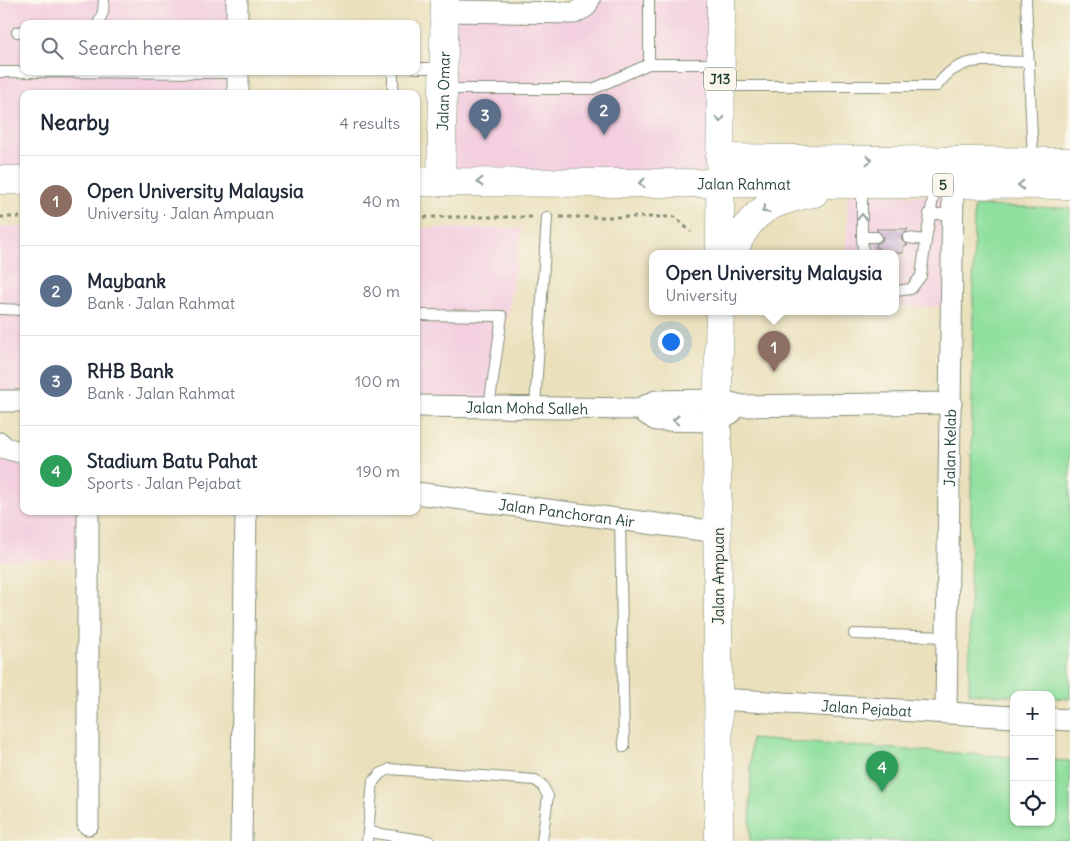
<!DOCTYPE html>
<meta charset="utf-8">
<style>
body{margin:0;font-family:Delius,sans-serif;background:#f2f2f3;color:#1f2937}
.controls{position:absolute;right:15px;bottom:15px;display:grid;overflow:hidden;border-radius:10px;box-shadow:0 1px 4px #0004}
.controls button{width:45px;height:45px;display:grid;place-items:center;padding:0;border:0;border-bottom:1px solid #e0e1e3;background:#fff;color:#1f2937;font:25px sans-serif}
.you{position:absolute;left:670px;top:341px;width:18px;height:18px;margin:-12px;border:4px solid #fff;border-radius:50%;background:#1a73e8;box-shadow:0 0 0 8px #1a73e833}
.badge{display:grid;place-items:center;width:32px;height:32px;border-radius:50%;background:#ea580c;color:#fff;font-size:16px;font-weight:700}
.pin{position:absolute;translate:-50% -41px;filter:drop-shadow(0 1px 2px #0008)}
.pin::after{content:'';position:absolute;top:26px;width:18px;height:15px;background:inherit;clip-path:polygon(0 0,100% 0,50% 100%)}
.popup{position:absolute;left:649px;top:250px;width:250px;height:65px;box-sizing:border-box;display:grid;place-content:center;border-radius:10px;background:#fff;filter:drop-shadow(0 1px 4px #0005);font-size:16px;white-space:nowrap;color:#747a83}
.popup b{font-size:19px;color:#1f2937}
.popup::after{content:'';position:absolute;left:50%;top:100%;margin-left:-10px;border:10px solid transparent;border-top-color:#fff}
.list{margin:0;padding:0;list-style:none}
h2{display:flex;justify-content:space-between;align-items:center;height:65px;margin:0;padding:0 20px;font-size:21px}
h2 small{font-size:16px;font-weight:400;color:#747a83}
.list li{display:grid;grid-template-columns:32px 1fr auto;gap:15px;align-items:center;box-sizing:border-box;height:90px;padding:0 20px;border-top:1px solid #e0e1e3}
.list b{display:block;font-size:19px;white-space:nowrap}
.list p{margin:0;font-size:16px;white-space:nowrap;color:#747a83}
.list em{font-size:16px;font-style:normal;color:#747a83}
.icon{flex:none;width:28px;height:28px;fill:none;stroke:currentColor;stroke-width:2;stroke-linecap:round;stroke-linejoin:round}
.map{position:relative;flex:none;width:1070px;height:841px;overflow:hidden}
.search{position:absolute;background:#fff;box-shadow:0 1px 4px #0004;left:20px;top:20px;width:400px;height:55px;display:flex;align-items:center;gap:12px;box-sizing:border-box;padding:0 18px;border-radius:10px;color:#747a83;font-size:19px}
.panel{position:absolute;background:#fff;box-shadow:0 1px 4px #0004;left:20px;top:90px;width:400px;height:425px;border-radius:10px}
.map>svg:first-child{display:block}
.built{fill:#f3cfdf}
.green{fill:#92e09f;stroke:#588e6a}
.building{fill:#bba2cd}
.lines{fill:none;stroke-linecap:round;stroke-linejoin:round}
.lane-casing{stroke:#848e78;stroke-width:12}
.street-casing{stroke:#848e78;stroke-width:23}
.secondary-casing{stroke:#848e78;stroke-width:29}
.primary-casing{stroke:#848e78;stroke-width:29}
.path{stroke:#848e78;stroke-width:3;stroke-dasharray:4 4;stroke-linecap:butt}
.lane{stroke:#fff;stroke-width:10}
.street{stroke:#fff;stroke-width:21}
.secondary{stroke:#fff;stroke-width:28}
.primary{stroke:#fff;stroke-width:28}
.oneway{stroke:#8f9e9a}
.labels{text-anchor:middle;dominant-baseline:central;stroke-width:4;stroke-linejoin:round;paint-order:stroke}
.shield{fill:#fbf7ec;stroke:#61756b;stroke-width:1}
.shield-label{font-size:14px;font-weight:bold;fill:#1f3d34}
.street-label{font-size:15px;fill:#1f3d34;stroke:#fbf7ec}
</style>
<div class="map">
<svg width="1070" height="841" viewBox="0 0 1070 841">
<rect width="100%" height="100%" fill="#fbf7ec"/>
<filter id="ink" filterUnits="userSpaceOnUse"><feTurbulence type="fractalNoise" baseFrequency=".02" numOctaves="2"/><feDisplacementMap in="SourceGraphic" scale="10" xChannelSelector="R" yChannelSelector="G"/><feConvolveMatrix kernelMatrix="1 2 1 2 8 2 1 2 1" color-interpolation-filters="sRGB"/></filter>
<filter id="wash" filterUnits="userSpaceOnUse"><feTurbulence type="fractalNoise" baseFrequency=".0096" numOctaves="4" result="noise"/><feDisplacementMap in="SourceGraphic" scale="20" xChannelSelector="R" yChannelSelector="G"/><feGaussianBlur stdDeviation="1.12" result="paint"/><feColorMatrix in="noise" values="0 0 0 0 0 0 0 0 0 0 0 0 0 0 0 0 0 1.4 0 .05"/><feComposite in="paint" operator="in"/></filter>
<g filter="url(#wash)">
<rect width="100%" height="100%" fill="#eae0bc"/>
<g class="built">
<path d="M0,0H232V24H24V71H232V94H24V169H0Z"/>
<path d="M581,0H710L707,172L451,171L455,4L574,6Z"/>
<path d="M848,194L945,196V307L895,306V253H846Z"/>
<rect x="0" y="227" width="24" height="181"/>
<path d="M416,228H522L491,415L416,414Z"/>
<path d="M0,460L24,461V511H94V559L0,561Z"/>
</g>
<g class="green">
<path d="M974,206L1070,208V699L1051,698V695L1014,696L969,693Z"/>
<path d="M751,739L1014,757V822H1051V760L1070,761V841H750Z"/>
</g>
<g id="blocks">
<path class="building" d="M876,229H908L901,237L902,241L908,245L903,246V253H879V248H876V244L882,241L883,237Z"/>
</g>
</g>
<g filter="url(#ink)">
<use href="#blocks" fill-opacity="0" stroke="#848e78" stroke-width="1"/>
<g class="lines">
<g class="lane-casing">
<g id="lane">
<path d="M1026,0L1033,161"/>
<path d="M98,24L103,12L104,0"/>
<path d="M17,32L24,31"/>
<path d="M649,64H720"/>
<path d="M416,68H443"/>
<path d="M393,71V94"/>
<path d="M0,72L238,73"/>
<path d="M721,86H937C960,52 992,62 1029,62"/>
<path d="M444,89H593L649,64V0"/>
<path d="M862,184V237H876"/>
<path d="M929,214H952"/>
<path d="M862,237L863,253"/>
<path d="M908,238L926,240L935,186"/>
<path d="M895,291L911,289L921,276L926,240"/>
<path d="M0,309L24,310"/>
<path d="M416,315L502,316L489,407"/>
<path d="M535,407L547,217"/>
<path d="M620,518L624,747"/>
<path d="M854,634L948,637"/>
<path d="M368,832L429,841"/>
<path d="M367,841L373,782L380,774L390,769L535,780L542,785L548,796L542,841"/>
</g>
</g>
<g class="street-casing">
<g id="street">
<path d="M237,0V24"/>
<path d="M445,11L574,13L585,7L589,0"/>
<path d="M238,71V94"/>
<path d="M0,401H24"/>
<path id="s1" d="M416,406L639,409L656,401L718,400L742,406L951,403"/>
<path d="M639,409L656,420L717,421L731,413"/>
<path d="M0,443L5,448L24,453"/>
<path id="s2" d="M416,493L718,532"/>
<path id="s3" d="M719,699L1014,717"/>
<path id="s4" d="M946,712L953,185"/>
<path d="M1051,719L1070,720"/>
<path d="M88,824V511"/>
<path d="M241,841L246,511"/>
</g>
</g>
<g class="secondary-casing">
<g id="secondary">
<path id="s5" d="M441,182L445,0"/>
</g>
</g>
<g class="primary-casing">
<g id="primary">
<path d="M720,158L1070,162"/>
<path d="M0,180H24"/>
<path id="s6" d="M416,182L1070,185"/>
<path d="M720,253L721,0"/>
<path d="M733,253C750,210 771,201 814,193"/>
<path d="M719,841L717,421L720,311"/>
</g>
</g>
<g class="path">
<path d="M0,217H24"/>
<path d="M416,217H534"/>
<path d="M560,217H675L691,232"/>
</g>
<use href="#lane" class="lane"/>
<use href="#street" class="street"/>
<use href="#secondary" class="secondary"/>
<use href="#primary" class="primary"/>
</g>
<defs><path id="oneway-chevron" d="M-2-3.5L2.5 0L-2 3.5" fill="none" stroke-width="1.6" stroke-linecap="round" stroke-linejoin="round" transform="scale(1.25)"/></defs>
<g class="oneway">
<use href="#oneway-chevron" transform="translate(720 119) rotate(91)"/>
<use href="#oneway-chevron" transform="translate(869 160) rotate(1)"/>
<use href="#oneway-chevron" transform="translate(480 182) rotate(-180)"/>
<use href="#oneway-chevron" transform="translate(642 183) rotate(-180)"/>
<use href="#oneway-chevron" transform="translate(1021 185) rotate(180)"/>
<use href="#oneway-chevron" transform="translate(765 210) rotate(148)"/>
<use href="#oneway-chevron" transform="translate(862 217) rotate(-90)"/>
<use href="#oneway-chevron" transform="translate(676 420) rotate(-179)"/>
</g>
</g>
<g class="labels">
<g class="shield">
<rect x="704" y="67.5" width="32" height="23" rx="4"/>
<rect x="933" y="173.5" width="20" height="23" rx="4"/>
</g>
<g class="shield-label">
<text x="720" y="79">J13</text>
<text x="943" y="185">5</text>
</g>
<g class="street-label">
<text stroke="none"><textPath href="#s5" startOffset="91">Jalan Omar</textPath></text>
<text stroke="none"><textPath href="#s6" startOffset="328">Jalan Rahmat</textPath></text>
<text stroke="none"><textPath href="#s1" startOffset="111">Jalan Mohd Salleh</textPath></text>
<text stroke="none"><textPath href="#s4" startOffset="264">Jalan Kelab</textPath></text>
<text stroke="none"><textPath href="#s2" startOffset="152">Jalan Panchoran Air</textPath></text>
<text transform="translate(718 576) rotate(-90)">Jalan Ampuan</text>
<text stroke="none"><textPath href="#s3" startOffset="148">Jalan Pejabat</textPath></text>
</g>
</g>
</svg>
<div class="controls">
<button>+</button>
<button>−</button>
<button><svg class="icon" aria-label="locate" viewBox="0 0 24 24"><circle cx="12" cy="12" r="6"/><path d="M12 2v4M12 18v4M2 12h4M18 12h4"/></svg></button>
</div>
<div class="you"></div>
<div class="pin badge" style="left:774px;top:372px;background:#8d6e63">1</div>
<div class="popup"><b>Open University Malaysia</b>University</div>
<div class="pin badge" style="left:604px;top:135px;background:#5c6f8a">2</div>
<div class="pin badge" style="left:485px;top:140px;background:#5c6f8a">3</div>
<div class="pin badge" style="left:882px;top:792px;background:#2e9e5b">4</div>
<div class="search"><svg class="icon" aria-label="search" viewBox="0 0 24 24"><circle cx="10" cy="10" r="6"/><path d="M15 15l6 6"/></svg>Search here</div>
<section class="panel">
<h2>Nearby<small>4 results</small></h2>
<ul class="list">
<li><span class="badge" style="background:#8d6e63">1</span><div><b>Open University Malaysia</b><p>University · Jalan Ampuan</p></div><em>40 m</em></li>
<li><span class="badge" style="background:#5c6f8a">2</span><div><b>Maybank</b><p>Bank · Jalan Rahmat</p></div><em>80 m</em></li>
<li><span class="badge" style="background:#5c6f8a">3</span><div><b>RHB Bank</b><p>Bank · Jalan Rahmat</p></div><em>100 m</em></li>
<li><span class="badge" style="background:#2e9e5b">4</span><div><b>Stadium Batu Pahat</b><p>Sports · Jalan Pejabat</p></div><em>190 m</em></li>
</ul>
</section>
</div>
